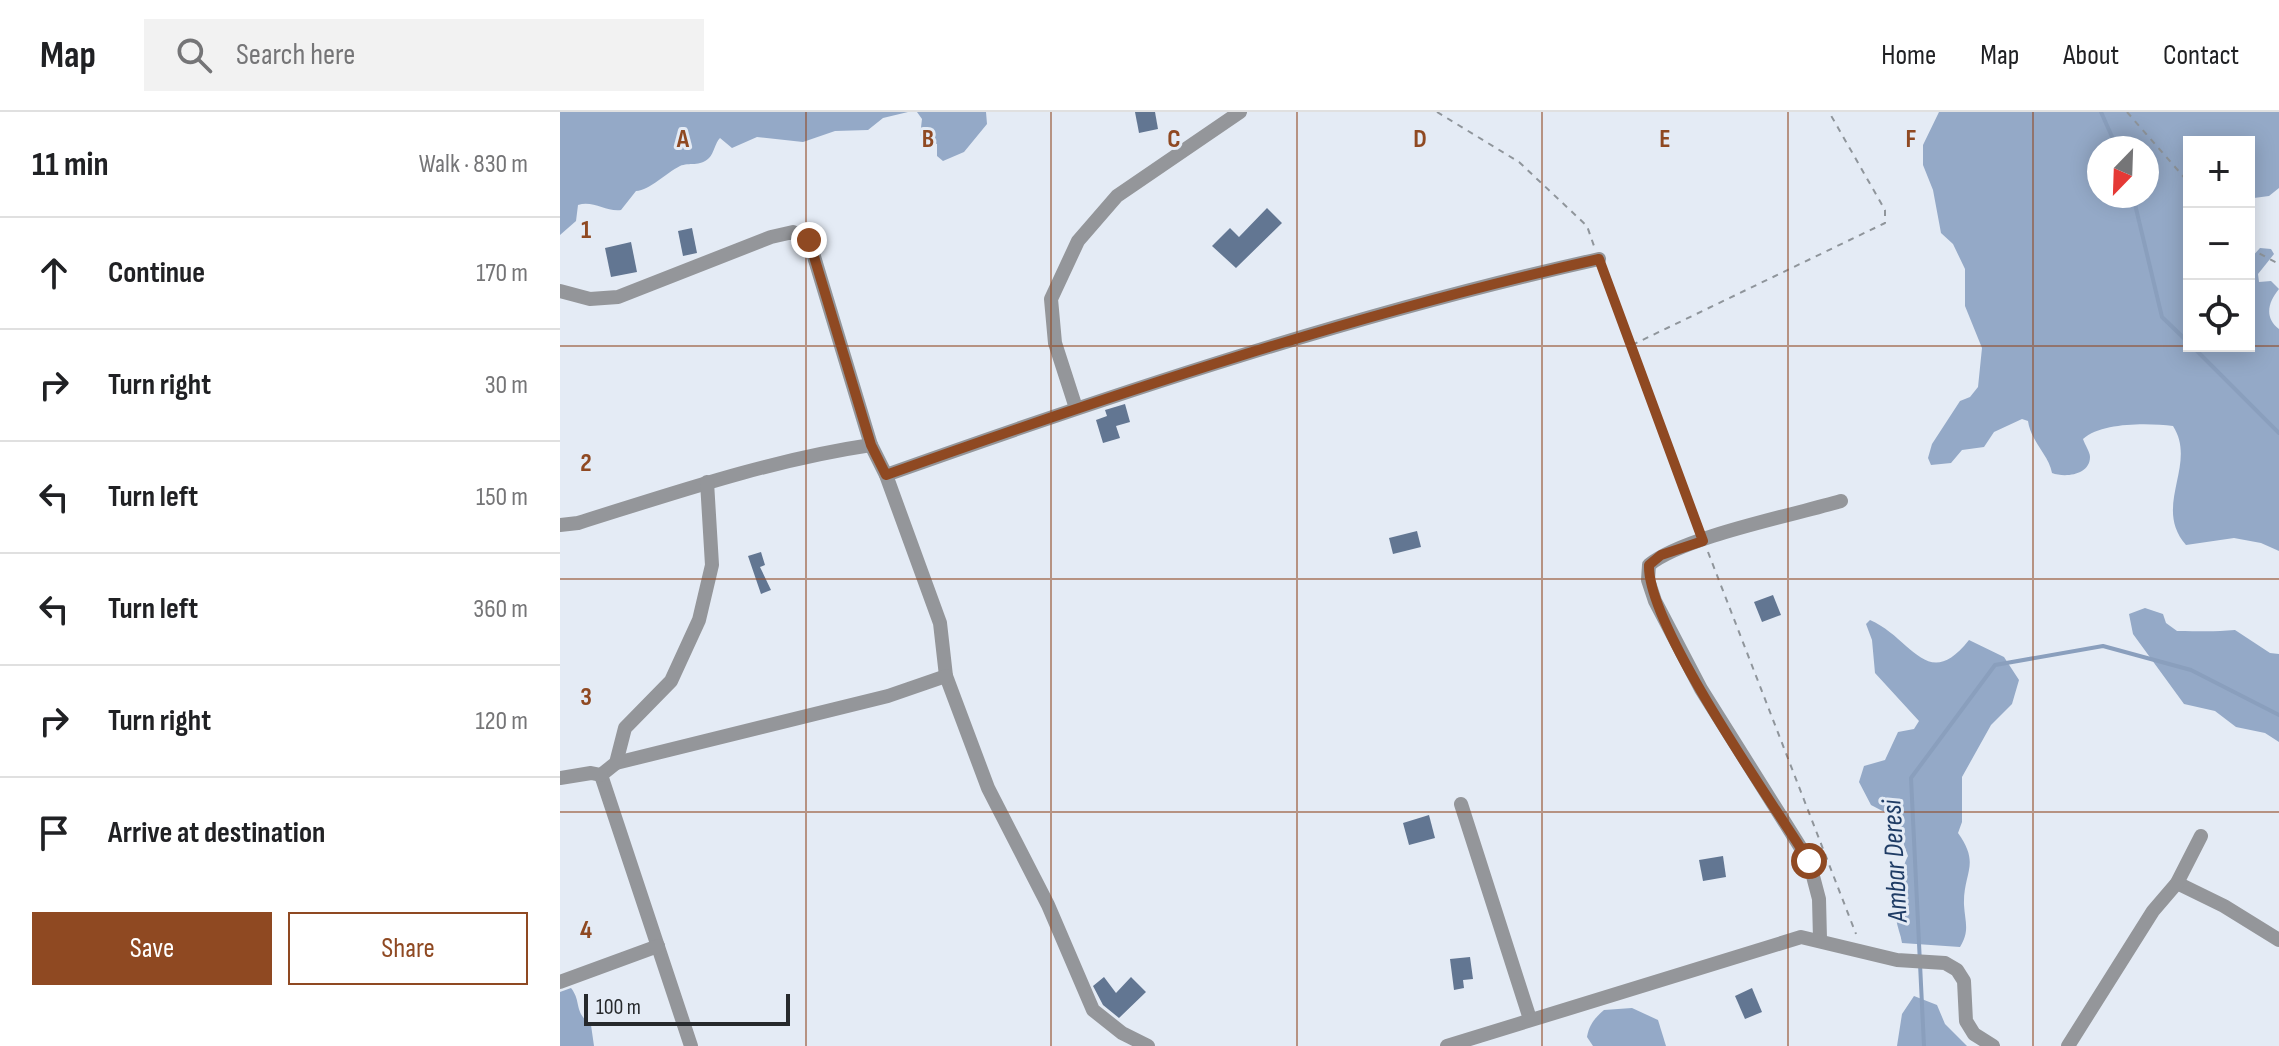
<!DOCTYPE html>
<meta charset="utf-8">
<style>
body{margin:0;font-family:"Sofia Sans Condensed",sans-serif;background:#f2f2f2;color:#202124}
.controls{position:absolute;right:24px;top:24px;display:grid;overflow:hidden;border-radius:0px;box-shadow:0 4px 20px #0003}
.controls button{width:72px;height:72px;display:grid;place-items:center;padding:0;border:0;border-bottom:2px solid #e0e0e0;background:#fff;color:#202124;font:40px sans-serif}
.compass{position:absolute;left:1527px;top:24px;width:72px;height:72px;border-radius:50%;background:#fff;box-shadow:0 4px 20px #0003;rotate:203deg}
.scale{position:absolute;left:24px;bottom:20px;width:206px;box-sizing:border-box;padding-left:8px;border:4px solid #26292c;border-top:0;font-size:22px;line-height:28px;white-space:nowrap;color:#26292c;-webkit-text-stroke:6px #e4ebf5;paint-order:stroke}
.stop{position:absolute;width:24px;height:24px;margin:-18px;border:6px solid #8f4922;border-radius:50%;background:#fff}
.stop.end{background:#8f4922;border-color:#fff;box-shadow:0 2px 8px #0008}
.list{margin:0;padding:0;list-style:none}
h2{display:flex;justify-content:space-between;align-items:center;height:104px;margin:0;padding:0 32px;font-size:34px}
h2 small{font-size:26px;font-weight:400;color:#757577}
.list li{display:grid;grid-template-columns:52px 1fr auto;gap:24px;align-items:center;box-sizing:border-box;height:112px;padding:0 32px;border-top:2px solid #e0e0e0}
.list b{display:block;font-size:30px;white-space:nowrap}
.list em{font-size:26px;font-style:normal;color:#757577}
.actions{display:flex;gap:16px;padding:24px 32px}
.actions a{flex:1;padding:18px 0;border:2px solid #8f4922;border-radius:0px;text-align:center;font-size:28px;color:#8f4922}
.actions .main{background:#8f4922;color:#fff}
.icon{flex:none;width:44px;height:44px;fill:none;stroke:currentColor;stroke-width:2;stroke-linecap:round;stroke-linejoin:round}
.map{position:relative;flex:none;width:1719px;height:934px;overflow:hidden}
header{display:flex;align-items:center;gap:48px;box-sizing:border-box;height:112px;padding:0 40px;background:#fff;border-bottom:2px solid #e0e0e0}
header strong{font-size:38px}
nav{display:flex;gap:44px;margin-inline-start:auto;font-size:28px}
.search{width:560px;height:72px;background:#f2f2f2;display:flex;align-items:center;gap:20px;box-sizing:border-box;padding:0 28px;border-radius:0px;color:#757577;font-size:30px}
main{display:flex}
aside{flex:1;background:#fff}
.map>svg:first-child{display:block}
.forest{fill:#94a9c7;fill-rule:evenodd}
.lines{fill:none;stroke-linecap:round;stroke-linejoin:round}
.stream{stroke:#8a9fbd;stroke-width:4}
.building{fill:#627692}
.path{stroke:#8f959b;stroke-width:2;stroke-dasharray:6 6;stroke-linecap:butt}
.minor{stroke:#94969a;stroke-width:14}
.route{stroke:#8f4922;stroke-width:10}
.grid{fill:none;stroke:#8f4922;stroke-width:2;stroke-opacity:0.55}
.labels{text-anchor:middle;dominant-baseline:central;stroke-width:6;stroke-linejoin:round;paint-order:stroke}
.water-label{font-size:28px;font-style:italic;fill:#1f3c65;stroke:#e4ebf5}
.grid-label{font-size:26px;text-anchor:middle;font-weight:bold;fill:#8f4922;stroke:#e4ebf5;stroke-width:6;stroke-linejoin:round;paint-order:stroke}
</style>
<header>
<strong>Map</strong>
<div class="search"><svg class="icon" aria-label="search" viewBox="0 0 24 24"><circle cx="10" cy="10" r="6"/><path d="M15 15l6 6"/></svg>Search here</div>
<nav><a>Home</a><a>Map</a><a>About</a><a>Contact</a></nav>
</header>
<main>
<aside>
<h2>11 min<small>Walk · 830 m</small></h2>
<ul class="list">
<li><svg class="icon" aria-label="ahead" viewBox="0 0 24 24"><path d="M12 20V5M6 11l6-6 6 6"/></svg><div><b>Continue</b></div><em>170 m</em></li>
<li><svg class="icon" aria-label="right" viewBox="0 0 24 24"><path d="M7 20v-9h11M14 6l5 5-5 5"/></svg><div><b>Turn right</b></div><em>30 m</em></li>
<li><svg class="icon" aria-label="left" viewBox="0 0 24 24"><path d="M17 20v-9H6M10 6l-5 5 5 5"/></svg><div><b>Turn left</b></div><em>150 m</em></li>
<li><svg class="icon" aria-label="left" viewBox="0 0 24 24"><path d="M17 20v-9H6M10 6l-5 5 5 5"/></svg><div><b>Turn left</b></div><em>360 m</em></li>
<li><svg class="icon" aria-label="right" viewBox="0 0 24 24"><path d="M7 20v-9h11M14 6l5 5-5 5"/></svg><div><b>Turn right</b></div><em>120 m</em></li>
<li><svg class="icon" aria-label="arrive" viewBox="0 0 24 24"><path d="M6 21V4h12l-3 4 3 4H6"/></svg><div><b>Arrive at destination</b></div></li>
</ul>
<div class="actions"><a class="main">Save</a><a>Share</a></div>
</aside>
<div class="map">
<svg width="1719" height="934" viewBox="0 0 1719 934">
<rect width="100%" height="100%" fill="#e4ebf5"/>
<g class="forest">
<path d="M0,0H348L323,6L308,18L275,19L243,30L197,25L172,36L160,26C155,31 154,41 149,46C140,55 129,50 120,54C106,61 90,78 76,79L61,98C46,100 33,88 18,93L16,109L0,123Z"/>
<path d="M357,0H426L427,12L404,40L383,49L377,44V32L360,24L362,7Z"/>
<path d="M1379,0H1719V76L1709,84L1694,86L1689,96V30H1629V234H1689V148L1700,136L1711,137L1714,142L1698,162L1699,170L1711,169L1719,177C1708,190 1704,206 1719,217V439L1701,431L1674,426L1626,433C1592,394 1638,353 1613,314C1589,311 1542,310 1523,327C1525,333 1530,340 1530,345C1530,363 1505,366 1492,361C1489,343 1471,330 1468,309L1462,307L1434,320L1424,335L1402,338L1391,351L1371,353L1368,346L1372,332L1400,289L1410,285L1418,275L1422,236L1405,194V157L1393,132L1381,121L1373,78L1363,53V33ZM1539,36H1587V84H1539Z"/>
<path d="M1585,496L1603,502L1606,511L1617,519C1638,519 1655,520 1675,518L1710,541L1719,542V630L1705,621L1676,615L1655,599L1624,592L1573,522L1569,502Z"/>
<path d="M1310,508C1352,526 1367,581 1409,528L1444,545L1459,568L1452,592L1431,613L1402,665V710L1398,721C1421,753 1403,760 1404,793C1405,810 1410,819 1400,835L1342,831C1341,823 1337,815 1336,806C1334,790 1341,757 1348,744L1334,705L1311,693L1299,670L1304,654L1325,648L1338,620L1354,617L1359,609L1315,561L1312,528L1306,512Z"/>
<path d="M11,876C22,890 13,899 31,913L34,934H0V880Z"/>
<path d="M1354,884L1377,893L1385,912L1407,934H1337L1342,902Z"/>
<path d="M1072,896L1098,908L1106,934H1033L1027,925C1029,913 1034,907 1044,898Z"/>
</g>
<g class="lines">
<g class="stream">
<path d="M1541,0L1557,36"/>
<path d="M1573,84L1602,205L1629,231"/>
<path d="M1632,234L1719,321"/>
<path d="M1364,934L1351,666L1435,553L1543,534L1631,558L1719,603"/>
</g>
</g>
<g class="building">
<path d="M575,0H595L598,17L579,21Z"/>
<path d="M707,96L722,111L676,156L652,134L670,116L679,125Z"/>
<path d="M132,116L137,141L123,144L118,119Z"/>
<path d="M71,130L77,160L51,165L45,136Z"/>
<path d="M565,292L570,310L556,314L560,326L543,331L536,308L547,304L545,298Z"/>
<path d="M857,419L861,435L833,442L829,426Z"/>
<path d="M201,440L205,453L200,455L211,478L201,482L188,444Z"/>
<path d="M1213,483L1221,503L1202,510L1194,490Z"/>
<path d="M869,703L875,726L849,733L843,711Z"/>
<path d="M1163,744L1166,765L1143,769L1139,748Z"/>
<path d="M910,845L913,867L903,868L904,876L894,878L890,847Z"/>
<path d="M544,865L556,881L571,865L586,880L559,906L543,893L533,874Z"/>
<path d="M1192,876L1202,900L1185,907L1175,884Z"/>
</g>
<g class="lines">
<g class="path">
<path d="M877,0L959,50L1027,114L1034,134"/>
<path d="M1567,0L1629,71"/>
<path d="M1689,136L1719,152"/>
<path d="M1043,159L1138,416"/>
<path d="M1072,233L1325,111V98L1269,0"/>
<path d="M1148,440L1296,822"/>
</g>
<g class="minor">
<path d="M0,179L30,187L58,185L211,125L233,120L249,128L311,333L326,363L380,511L386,564L428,676L488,793L533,898L562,921L588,934"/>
<path d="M516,296L495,231L491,187L518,129L557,84L680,0"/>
<path d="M326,363C559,280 797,201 1039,147"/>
<path d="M0,413L18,411C114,381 210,348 311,333"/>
<path d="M56,651L328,584L386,564"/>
<path d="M41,663L56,651L65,616L111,569L139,508L152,453L147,370"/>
<path d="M41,663L131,934"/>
<path d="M0,666L31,661L41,663"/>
<path d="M901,692L970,907"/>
<path d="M1617,771L1664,794L1719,828"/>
<path d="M1260,827L1259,787L1249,749L1141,577L1095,489L1088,468L1089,453C1123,425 1234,403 1281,389"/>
<path d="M0,870L98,834"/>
<path d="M887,934L1241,825L1337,848L1385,851L1397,858L1404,869L1406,909L1414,922L1433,934"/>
<path d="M1508,934L1593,799L1617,771L1641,724"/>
</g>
</g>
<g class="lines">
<path class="route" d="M249,128L311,333L326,363C559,280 797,201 1039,147L1143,429L1101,443L1089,453C1087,514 1212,690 1249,749"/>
</g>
<path class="grid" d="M246,0V934M491,0V934M737,0V934M982,0V934M1228,0V934M1473,0V934M0,234H1629M1689,234H1719M0,467H1719M0,700H1719"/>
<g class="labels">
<g class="water-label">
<text transform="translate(1335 749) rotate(-93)">Ambar Deresi</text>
</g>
</g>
<g class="grid-label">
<text x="123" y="35">A</text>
<text x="368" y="35">B</text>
<text x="614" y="35">C</text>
<text x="860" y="35">D</text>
<text x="1105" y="35">E</text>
<text x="1351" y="35">F</text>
<text x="26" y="126">1</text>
<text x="26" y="359">2</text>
<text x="26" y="593">3</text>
<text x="26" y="826">4</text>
</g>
</svg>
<div class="controls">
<button>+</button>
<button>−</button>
<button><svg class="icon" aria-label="locate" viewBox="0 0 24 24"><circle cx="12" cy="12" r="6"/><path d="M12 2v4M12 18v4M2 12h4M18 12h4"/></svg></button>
</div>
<svg class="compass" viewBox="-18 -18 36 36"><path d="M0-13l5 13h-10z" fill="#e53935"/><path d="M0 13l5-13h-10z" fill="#757577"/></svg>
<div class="scale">100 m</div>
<div class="stop" style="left:1249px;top:749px"></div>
<div class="stop end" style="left:249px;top:128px"></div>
</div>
</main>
